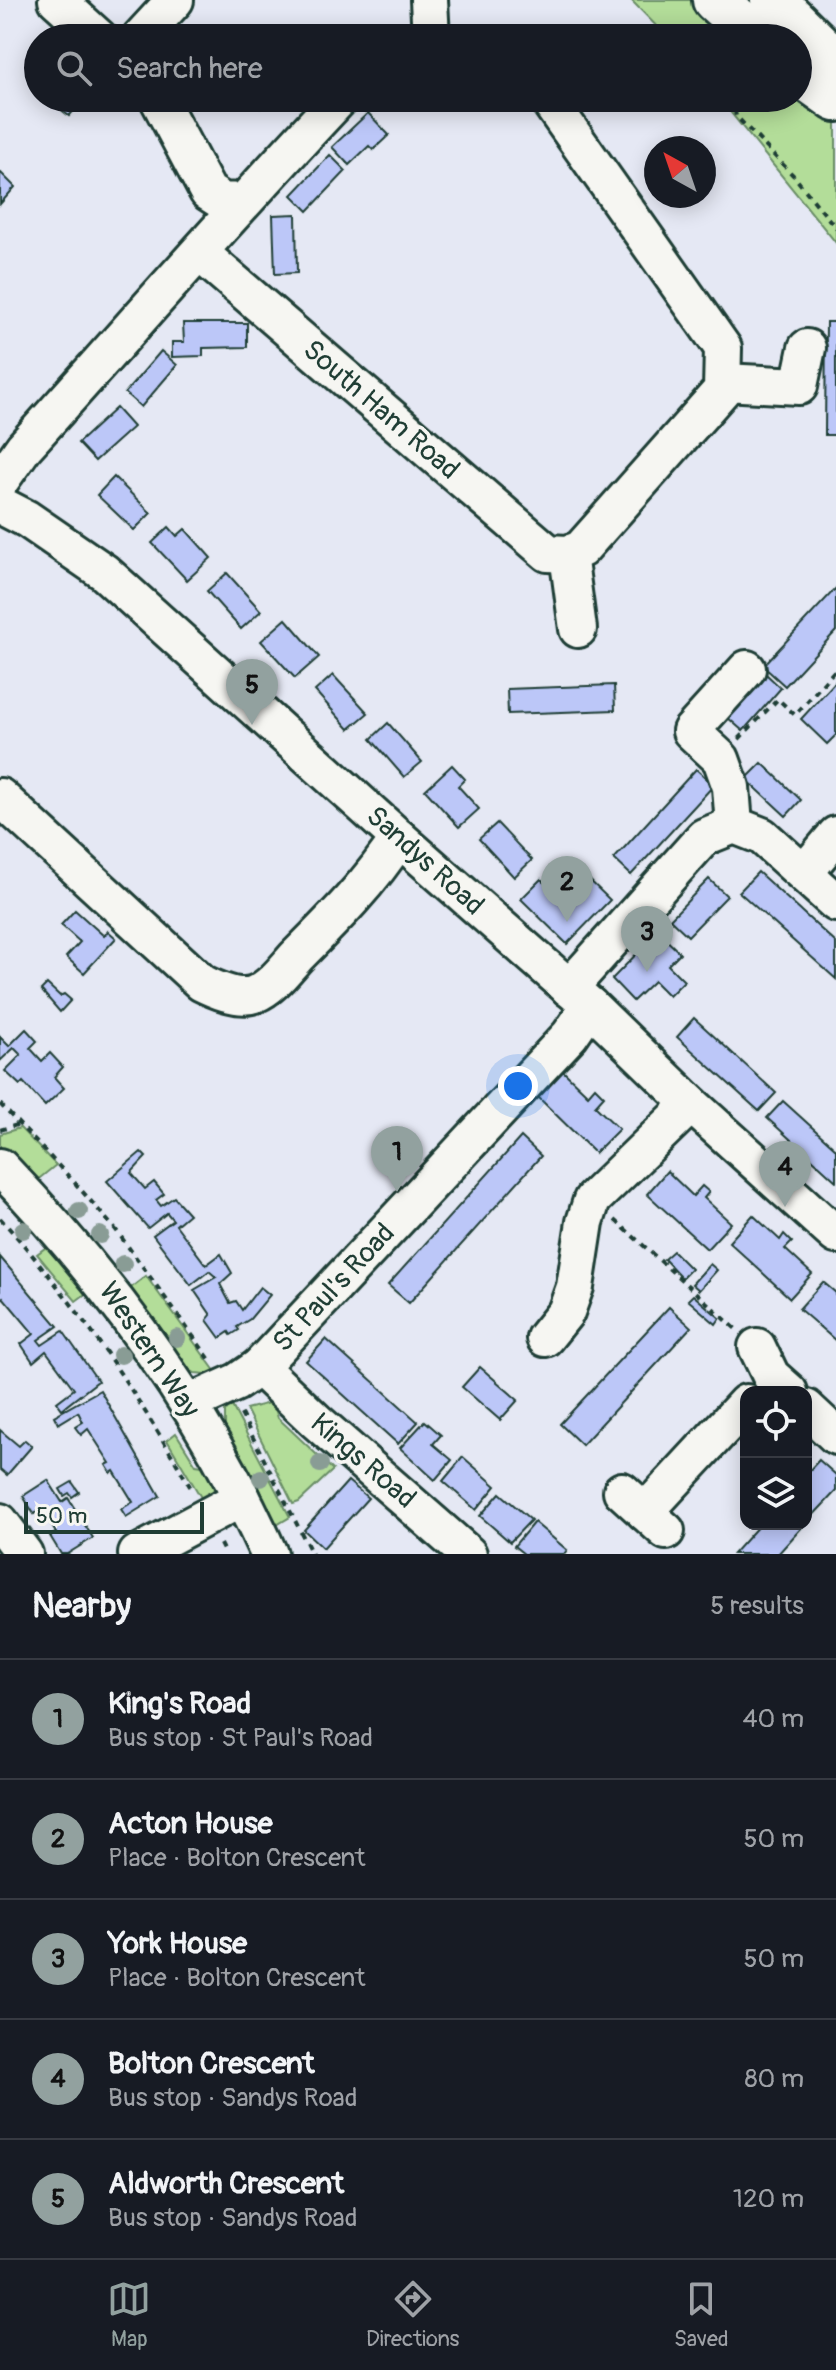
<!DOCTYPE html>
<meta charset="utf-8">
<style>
body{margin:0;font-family:Pangolin,sans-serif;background:#242831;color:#f1f3f6}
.controls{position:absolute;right:24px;bottom:24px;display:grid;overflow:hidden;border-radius:16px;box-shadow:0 4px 20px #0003}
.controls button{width:72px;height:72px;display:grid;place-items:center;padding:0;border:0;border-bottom:2px solid #363941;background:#171b24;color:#f1f3f6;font:40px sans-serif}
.compass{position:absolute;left:644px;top:136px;width:72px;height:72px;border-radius:50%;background:#171b24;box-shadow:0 4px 20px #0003;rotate:320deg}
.scale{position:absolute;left:24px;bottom:20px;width:180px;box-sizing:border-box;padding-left:8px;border:4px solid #1f3d34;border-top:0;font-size:22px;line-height:28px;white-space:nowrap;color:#1f3d34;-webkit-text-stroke:6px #f6f6f2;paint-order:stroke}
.you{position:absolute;left:518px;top:1086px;width:28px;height:28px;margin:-20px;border:6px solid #fff;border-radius:50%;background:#1a73e8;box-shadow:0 0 0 12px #1a73e833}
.badge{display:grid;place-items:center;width:52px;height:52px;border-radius:50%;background:#92a19f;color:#111;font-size:26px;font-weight:700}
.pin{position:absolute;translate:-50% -66px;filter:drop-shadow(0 2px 4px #0008)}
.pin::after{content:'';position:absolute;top:42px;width:28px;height:24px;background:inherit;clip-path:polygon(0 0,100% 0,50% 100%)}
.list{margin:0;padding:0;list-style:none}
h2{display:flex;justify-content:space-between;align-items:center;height:104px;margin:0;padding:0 32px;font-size:34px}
h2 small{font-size:26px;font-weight:400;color:#9ea1a6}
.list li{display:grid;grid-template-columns:52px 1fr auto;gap:24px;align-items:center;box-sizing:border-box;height:120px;padding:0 32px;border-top:2px solid #363941}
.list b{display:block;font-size:30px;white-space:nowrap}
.list p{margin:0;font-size:26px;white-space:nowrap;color:#9ea1a6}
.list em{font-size:26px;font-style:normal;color:#9ea1a6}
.icon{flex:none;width:44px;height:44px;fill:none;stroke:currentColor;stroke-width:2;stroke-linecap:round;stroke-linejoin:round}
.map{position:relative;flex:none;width:836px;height:1554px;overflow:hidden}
.search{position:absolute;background:#171b24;box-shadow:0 4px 20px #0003;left:24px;right:24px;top:24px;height:88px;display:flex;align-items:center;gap:20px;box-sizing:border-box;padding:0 28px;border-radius:44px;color:#9ea1a6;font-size:30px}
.sheet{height:704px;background:#171b24}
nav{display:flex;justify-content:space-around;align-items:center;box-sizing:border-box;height:112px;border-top:2px solid #363941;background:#171b24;font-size:22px;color:#9ea1a6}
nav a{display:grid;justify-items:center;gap:4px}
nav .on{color:#92a19f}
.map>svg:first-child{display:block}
.green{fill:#b3dd99;stroke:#698d66;stroke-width:2}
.building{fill:#bcc7f8;stroke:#1f3d34;stroke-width:2}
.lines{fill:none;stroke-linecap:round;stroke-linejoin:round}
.minor-casing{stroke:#1f3d34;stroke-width:42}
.major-casing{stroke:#1f3d34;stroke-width:50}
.path{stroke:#1f3d34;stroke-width:4;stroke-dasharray:6 6;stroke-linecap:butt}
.minor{stroke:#f6f6f2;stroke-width:36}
.major{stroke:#f6f6f2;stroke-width:44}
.tree{fill:#899c95}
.labels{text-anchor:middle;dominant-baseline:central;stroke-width:7;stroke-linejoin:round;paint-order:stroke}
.street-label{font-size:28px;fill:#1f3d34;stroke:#f6f6f2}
</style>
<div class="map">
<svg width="836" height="1554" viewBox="0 0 836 1554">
<rect width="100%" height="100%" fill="#e5e8f4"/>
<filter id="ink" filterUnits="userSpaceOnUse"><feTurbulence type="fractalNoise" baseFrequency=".0125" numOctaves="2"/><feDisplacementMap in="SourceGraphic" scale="16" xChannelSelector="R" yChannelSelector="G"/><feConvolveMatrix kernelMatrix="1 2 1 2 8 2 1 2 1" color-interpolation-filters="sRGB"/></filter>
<g filter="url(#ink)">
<g class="green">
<path d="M631,0H695L738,38H668Z"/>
<path d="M719,98H798L836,118V243Z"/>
<path d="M20,1128L56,1165L35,1182L0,1147V1134Z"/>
<path d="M53,1242L88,1292L76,1301L37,1254Z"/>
<path d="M146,1276L218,1375L195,1373L185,1367L128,1290Z"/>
<path d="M273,1402L278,1418L333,1470L299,1502L293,1504L246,1409Z"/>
<path d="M231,1404L290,1517L268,1530L225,1430V1412Z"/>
<path d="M176,1433L196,1465L209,1467C215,1484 217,1491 206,1506L167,1440Z"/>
</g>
<g class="building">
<path d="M47,98H85L69,116Z"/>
<path d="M221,98H263L260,108Z"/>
<path d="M368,113L389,135L373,150L369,146L349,165L332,147Z"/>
<path d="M330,155L346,171L308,211L292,195Z"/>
<path d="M1,173L15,187L0,204V174Z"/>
<path d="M296,214L297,273L275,274L273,215Z"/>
<path d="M826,322H836V435H825Z"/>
<path d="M183,323H247V347L203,348V356L172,357V342H184Z"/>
<path d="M161,351L177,365L141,407L125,393Z"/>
<path d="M116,408L133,427L95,461L78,443Z"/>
<path d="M114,477L151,513L134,530L97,495Z"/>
<path d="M169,527L177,536L185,529L211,558L187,580L152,543Z"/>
<path d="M227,573L261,611L241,629L207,591Z"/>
<path d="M836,588V631L785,686L763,666Z"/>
<path d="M286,619L319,657L295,678L261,641Z"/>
<path d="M766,674L781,688L743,731L728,718Z"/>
<path d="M333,675L368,713L349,729L315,691Z"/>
<path d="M836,681V735L827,744L801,719Z"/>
<path d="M614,685L615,710L508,714L507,689Z"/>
<path d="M388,723L422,762L404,777L371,739Z"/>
<path d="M762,763L801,800L786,816L746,779Z"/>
<path d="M452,765L465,779L458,786L479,809L459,827L425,790Z"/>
<path d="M696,769L714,785L631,875L614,859Z"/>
<path d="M497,823L532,860L514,877L479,839Z"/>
<path d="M577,868L610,900L567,944L521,899L541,879L554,892Z"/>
<path d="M758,872L836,943V979L739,892Z"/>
<path d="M709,879L727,896L688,936L670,919Z"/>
<path d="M75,910L104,936L108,931L116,938L84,973L66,957L80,942L61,925Z"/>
<path d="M658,932L680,953L668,965L684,981L669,996L654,981L633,1001L612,979Z"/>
<path d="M47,984L60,996L64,994L71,1000L60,1012L41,990Z"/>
<path d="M694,1018L776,1093L759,1111L677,1037Z"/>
<path d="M26,1029L37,1041L30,1048L42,1061L50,1053L63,1067L54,1077L64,1088L45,1106L23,1082L20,1085L5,1071L21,1055L14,1048L0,1061V1037L9,1046Z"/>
<path d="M562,1070L588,1095L595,1087L604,1096L595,1106L619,1129L595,1153L537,1096Z"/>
<path d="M783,1101L836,1149V1181L767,1118Z"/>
<path d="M521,1137L541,1156L409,1303L388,1285Z"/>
<path d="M141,1152L146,1157L131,1173L145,1189L154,1182L164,1194L156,1200L161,1206L174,1197L189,1214L176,1225L206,1265L221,1254L232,1273L220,1284L230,1303L236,1301L242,1310L260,1287L270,1295L250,1319L237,1327L239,1330L231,1335L229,1332L220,1338L207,1320L211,1315L194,1290L216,1277L209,1271L191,1285L153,1235L173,1220L167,1213L148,1228L107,1181Z"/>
<path d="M667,1171L693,1196L702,1186L709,1192L704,1198L731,1223L707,1249L647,1194Z"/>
<path d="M753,1215L780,1240L784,1234L792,1242L785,1249L812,1274L790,1298L729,1242Z"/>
<path d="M673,1251L691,1269L682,1278L664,1259Z"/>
<path d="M0,1257L58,1326L38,1340L42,1345L63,1331L98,1381L62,1409L57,1402L74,1389L46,1351L33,1362L21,1344L34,1334L3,1297L0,1300Z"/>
<path d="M710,1264L717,1270L699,1290L692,1284Z"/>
<path d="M823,1282L836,1293V1341L799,1309Z"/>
<path d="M693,1295L720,1318L716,1324L688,1300Z"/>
<path d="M669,1307L691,1327L582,1445L560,1424Z"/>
<path d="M326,1339L418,1422L398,1444L306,1361Z"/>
<path d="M480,1367L518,1400L500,1420L462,1387Z"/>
<path d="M100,1390L160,1496L126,1517L121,1509L133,1502L114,1471L111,1473L106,1465L110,1463L88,1429L81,1435L75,1427L83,1422L78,1412L58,1424L54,1416Z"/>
<path d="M425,1421L441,1435L433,1444L452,1460L435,1480L400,1448Z"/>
<path d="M0,1430L19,1446L25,1440L32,1446L7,1475L0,1469Z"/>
<path d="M463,1457L496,1486L476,1510L443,1481Z"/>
<path d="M819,1460L836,1475V1491L806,1523V1474Z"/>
<path d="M48,1480L62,1502L68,1498L93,1538L67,1554H61L50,1536L56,1533L42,1509L34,1514L23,1496Z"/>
<path d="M348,1481L368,1498L323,1548L304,1530Z"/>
<path d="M72,1482L79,1492L72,1497L69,1493L64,1496L60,1489Z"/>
<path d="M500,1493L531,1520L510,1542L480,1516Z"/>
<path d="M534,1522L567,1550L564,1554H524L514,1546Z"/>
<path d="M760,1524H805L778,1554H733Z"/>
</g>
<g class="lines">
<g class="minor-casing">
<g id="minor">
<path d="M57,0L99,38"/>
<path d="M429,0L431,38"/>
<path d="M140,38L175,0"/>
<path d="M158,98L208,192L222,201L241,202"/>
<path d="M200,253L548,553L568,554L581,549L722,390L723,348L547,98"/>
<path d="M724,382L799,386L807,348"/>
<path d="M0,481L24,447C129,331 232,212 340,98"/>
<path d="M0,505L27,519L104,572L399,838L590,1006L691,1104L836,1235"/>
<path d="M568,554L578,629"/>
<path d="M0,797L202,983C216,990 239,1000 255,994C272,987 285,969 297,956C333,920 371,882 399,838"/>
<path d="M734,825L731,787L721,759L691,731L747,669"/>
<path d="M804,873L836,835"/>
<path d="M569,988L704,837L734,825L762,836L836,903"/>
<path d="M0,1167C109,1280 204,1409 269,1554"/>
<path d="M545,1338L566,1312L575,1287L585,1222L592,1200L691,1104"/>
<path d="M757,1347L771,1376L789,1392"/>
<path d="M259,1367L316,1421L468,1554"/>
<path d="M188,1404L237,1382L259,1367L570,1035L590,1006"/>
<path d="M806,1408L836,1436"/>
<path d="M622,1491L666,1531"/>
<path d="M645,1512L746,1403"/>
<path d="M0,1522L24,1554"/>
<path d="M137,1554L242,1498"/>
</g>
</g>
<g class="major-casing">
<g id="major">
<path d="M715,0L758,38"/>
<path d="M773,0L836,62"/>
<path d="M798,72L836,99"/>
</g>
</g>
<g class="path">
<path d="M732,98L736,116L793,175L836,228"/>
<path d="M739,739L778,699L795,715L836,669"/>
<path d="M0,1104L75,1183L116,1230L211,1361"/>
<path d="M0,1130L20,1124"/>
<path d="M0,1218C76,1302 136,1392 192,1490"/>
<path d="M615,1220L736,1329"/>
<path d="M241,1414L312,1554"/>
<path d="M220,1544L225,1554"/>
</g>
<use href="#minor" class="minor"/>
<use href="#major" class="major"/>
</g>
<g class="tree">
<circle cx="79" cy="1211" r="9"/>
<circle cx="23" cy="1230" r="9"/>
<circle cx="100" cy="1235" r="9"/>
<circle cx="123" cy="1264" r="9"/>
<circle cx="177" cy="1338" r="9"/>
<circle cx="121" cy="1355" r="9"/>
<circle cx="320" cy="1464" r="9"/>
<circle cx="261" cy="1478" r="9"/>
</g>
</g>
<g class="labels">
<g class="street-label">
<text transform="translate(381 410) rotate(41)">South Ham Road</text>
<text transform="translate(425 861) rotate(42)">Sandys Road</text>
<text transform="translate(334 1288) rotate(-47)">St Paul's Road</text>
<text transform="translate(149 1350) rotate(56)">Western Way</text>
<text transform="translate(363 1461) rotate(41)">Kings Road</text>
</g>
</g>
</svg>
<div class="controls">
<button><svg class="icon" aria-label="locate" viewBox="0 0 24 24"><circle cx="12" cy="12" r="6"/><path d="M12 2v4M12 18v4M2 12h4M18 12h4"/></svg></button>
<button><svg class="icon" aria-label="layers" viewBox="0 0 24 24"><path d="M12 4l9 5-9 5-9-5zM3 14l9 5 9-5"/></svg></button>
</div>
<svg class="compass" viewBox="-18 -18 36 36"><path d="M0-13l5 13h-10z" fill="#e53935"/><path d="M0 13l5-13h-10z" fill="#9ea1a6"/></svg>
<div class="scale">50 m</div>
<div class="you"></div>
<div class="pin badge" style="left:397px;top:1192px">1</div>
<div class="pin badge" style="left:567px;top:922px">2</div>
<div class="pin badge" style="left:647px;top:972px">3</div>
<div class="pin badge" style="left:785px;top:1207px">4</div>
<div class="pin badge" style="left:252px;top:725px">5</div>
<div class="search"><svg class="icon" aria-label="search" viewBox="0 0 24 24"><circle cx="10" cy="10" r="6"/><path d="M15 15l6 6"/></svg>Search here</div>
</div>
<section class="sheet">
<h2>Nearby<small>5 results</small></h2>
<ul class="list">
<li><span class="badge">1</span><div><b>King's Road</b><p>Bus stop · St Paul's Road</p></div><em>40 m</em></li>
<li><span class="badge">2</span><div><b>Acton House</b><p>Place · Bolton Crescent</p></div><em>50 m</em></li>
<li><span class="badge">3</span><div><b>York House</b><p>Place · Bolton Crescent</p></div><em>50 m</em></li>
<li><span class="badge">4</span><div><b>Bolton Crescent</b><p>Bus stop · Sandys Road</p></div><em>80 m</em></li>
<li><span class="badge">5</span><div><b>Aldworth Crescent</b><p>Bus stop · Sandys Road</p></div><em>120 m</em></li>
</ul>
</section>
<nav>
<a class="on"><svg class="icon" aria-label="map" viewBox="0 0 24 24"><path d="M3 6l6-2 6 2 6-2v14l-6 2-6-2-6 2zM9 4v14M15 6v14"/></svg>Map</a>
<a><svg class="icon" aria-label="directions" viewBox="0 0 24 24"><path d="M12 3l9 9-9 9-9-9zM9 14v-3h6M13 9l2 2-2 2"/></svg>Directions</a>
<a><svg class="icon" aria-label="saved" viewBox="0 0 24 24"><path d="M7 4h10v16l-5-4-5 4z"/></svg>Saved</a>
</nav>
